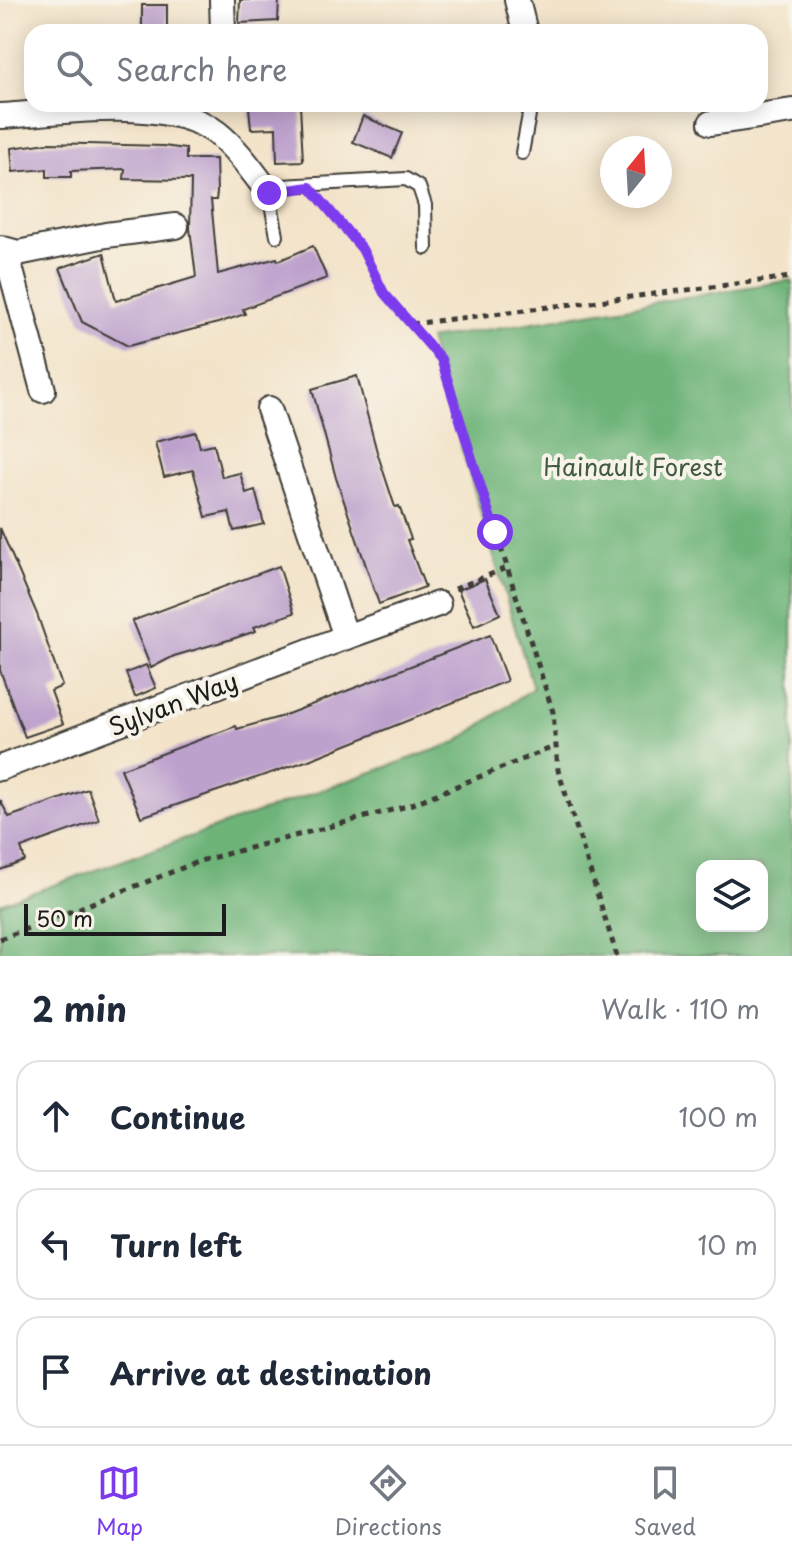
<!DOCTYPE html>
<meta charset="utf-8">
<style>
body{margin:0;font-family:"Playpen Sans",sans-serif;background:#f6f6f7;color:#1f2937}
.controls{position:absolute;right:24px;bottom:24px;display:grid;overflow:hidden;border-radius:16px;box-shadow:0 4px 20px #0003}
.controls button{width:72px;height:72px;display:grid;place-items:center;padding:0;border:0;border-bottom:2px solid #e0e1e3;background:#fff;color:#1f2937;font:40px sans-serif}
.compass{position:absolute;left:600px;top:136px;width:72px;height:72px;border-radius:50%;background:#fff;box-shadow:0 4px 20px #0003;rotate:18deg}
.scale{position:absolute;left:24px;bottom:20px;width:202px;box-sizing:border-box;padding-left:8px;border:4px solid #1c1c1c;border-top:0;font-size:22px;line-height:28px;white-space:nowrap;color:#1c1c1c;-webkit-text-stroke:6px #f7f3e8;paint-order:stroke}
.stop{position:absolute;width:24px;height:24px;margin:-18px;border:6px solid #7c3aed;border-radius:50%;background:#fff}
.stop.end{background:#7c3aed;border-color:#fff;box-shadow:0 2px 8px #0008}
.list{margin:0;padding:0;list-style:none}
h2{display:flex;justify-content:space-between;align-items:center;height:104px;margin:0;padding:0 32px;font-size:34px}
h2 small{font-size:26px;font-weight:400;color:#747a83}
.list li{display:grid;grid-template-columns:52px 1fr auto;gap:24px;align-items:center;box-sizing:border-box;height:112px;margin:0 16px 16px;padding:0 16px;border:2px solid #e0e1e3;border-radius:24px}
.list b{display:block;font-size:30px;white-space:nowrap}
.list em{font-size:26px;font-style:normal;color:#747a83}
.icon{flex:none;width:44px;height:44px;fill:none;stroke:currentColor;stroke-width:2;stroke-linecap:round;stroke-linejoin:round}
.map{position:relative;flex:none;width:792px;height:956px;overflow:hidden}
.search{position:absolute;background:#fff;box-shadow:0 4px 20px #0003;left:24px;right:24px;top:24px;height:88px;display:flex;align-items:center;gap:20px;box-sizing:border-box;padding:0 28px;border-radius:24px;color:#747a83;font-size:30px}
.sheet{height:488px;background:#fff}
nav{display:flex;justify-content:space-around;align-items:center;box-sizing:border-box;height:112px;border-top:2px solid #e0e1e3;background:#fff;font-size:22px;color:#747a83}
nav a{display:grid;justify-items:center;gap:4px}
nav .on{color:#7c3aed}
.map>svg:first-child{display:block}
.forest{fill:#6eb479;stroke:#45684a;stroke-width:2;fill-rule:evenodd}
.building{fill:#bda1cd}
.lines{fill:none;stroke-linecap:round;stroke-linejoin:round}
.service-casing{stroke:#3c3a36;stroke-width:16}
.minor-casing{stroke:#3c3a36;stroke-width:28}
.path{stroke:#3c3a36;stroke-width:5;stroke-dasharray:6 6;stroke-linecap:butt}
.service{stroke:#fff;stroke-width:12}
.minor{stroke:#fff;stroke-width:24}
.route{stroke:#7c3aed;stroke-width:10}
.labels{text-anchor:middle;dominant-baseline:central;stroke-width:8;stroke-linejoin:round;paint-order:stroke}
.park-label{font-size:24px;fill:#425c44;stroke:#f7f3e8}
.street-label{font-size:24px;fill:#1c1c1c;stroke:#f7f3e8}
</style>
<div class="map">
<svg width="792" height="956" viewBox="0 0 792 956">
<rect width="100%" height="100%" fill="#f7f3e8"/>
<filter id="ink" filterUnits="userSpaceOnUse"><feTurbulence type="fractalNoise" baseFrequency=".0125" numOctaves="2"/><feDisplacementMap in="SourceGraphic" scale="16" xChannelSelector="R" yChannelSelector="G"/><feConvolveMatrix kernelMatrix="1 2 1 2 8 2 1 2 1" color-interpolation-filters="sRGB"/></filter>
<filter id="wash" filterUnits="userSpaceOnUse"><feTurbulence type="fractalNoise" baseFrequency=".006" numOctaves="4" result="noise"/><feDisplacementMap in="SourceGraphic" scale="32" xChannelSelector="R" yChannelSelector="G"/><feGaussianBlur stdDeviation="1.8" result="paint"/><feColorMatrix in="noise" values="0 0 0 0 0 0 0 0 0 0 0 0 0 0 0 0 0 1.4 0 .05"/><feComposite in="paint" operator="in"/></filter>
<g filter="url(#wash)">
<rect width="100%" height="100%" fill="#f3e3c9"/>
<path class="forest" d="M792,280V956H0V904L457,742L533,688L429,339ZM702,866H762V926H702Z"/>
<g id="blocks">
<g class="building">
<path d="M240,0H279L278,21L239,23Z"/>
<rect x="142" y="5" width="25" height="25"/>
<path d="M300,105L303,161L277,162L276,128L251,129L249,107Z"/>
<path d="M363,116L402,133L392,158L353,142Z"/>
<path d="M48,143L163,146L186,149V159H216L217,193L216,200H211L218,274L277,258L278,261L313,246L327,278L243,309L245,314L218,323L128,346L82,322L60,268L104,253L116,301L196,277L190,228L191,180L124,179L125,169L71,171V177H47V169L13,172L11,148Z"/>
<path d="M357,376L377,452L395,507L399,506L411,539L407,540L425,587L379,604L336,478L312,389Z"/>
<path d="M196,432L200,447L214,444L222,477L240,473L246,493L255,490L264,524L234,531L229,512L206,517L193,470L164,477L155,442Z"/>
<path d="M0,528L37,614L62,686L51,691L63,724L25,737L0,670Z"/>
<path d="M279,566L294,613L254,627L256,631L232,639L174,656L151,668L132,621Z"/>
<path d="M485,579L500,614L474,626L458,590Z"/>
<path d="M490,635L507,681L309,760L141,817L121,769L236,726L237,729L280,717Z"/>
<path d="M146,665L156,688L135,697L126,673Z"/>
<path d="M88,789L99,820L21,848L25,861L0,870V800L9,817Z"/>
</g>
</g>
</g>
<g filter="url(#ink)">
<use href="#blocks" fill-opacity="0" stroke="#3c3a36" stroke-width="2"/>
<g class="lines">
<g class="service-casing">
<g id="service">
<path d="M355,104H365"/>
<path d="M522,153L531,104"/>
<path d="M264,187L406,179L419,187L425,205L426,248"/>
<path d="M269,193L277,236"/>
</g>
</g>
<g class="minor-casing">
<g id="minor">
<path d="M222,0L223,32"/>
<path d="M517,0L525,32"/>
<path d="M0,116C60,113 167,94 217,133C238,150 253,172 269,193"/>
<path d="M711,123L792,111"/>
<path d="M0,248L18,253L106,235L176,226"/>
<path d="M6,252L43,390"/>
<path d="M269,409L346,637L438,604"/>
<path d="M0,768L346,637"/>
</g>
</g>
<g class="path">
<path d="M322,202L362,249L384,293L441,359L553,712L558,770L617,956"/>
<path d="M412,324L792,277"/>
<path d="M455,589L506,568"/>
<path d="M0,939L200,861L407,806L556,746"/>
</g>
<use href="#service" class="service"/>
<use href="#minor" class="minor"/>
</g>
</g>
<g class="lines" filter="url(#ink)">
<path class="route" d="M269,193L310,187L362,249L384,293L441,359L495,532"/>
</g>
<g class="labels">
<g class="park-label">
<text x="633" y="466">Hainault Forest</text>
</g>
<g class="street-label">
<text transform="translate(173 703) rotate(-21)">Sylvan Way</text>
</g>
</g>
</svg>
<div class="controls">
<button><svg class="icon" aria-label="layers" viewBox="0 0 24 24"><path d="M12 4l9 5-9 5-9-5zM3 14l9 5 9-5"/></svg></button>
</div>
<svg class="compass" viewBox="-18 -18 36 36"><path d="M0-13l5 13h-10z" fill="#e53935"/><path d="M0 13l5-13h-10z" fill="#747a83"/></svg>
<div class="scale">50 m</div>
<div class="stop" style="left:495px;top:532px"></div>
<div class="stop end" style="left:269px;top:193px"></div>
<div class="search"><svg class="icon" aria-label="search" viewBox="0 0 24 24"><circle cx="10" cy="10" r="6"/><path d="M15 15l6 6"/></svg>Search here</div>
</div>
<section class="sheet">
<h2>2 min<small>Walk · 110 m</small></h2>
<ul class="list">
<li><svg class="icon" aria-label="ahead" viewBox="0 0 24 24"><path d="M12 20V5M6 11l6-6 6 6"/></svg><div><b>Continue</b></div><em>100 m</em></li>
<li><svg class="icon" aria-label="left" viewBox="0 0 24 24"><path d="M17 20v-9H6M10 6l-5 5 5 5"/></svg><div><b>Turn left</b></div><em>10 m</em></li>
<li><svg class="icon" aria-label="arrive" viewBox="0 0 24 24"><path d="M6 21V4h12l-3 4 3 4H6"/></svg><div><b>Arrive at destination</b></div></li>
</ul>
</section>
<nav>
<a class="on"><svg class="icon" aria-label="map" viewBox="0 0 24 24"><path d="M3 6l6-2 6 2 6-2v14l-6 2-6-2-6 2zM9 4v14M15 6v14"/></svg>Map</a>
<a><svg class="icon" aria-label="directions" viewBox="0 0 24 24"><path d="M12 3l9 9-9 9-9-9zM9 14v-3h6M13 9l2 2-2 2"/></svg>Directions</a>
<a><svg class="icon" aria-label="saved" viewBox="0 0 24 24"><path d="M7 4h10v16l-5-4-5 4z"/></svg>Saved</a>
</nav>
